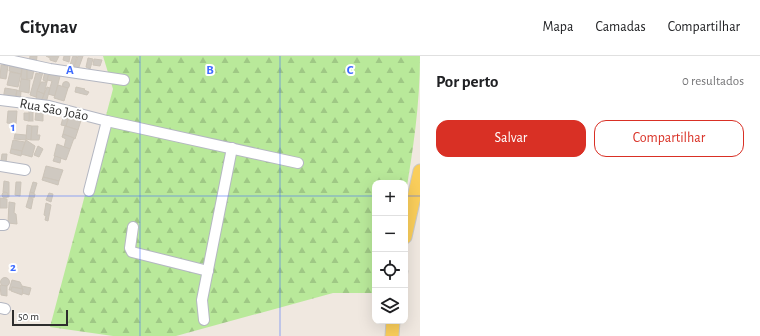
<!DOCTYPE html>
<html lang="pt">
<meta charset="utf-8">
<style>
body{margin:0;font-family:"Alegreya Sans",sans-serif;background:#f2f2f2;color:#202124}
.controls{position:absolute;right:12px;bottom:12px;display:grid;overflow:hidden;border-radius:8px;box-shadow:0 4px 16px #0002}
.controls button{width:36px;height:36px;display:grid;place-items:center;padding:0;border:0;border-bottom:1px solid #e0e0e0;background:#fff;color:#202124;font:20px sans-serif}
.scale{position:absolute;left:12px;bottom:10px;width:56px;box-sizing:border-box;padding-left:4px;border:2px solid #2e2e2e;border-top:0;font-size:11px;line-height:14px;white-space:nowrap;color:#2e2e2e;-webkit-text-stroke:3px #fff;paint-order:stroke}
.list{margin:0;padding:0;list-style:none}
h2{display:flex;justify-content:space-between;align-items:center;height:52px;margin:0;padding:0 16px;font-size:17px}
h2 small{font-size:13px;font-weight:400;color:#757577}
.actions{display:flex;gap:8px;padding:12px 16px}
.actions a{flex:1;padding:9px 0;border:1px solid #d93025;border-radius:12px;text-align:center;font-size:14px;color:#d93025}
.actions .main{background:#d93025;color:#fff}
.icon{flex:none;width:22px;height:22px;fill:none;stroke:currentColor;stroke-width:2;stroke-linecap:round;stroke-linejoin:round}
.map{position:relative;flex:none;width:420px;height:280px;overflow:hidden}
header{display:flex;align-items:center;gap:24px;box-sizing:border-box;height:56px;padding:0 20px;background:#fff;border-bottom:1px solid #e0e0e0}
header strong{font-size:19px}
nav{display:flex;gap:22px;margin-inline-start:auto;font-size:14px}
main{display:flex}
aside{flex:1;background:#fff}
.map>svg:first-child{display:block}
.forest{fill:url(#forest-firs)}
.building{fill:#cfc9c1;stroke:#ccc4b9}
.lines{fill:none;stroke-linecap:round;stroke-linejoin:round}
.minor-casing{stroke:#b4b7c2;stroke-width:12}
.major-casing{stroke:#c9c9c9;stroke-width:15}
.path{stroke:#c9c9c9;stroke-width:1.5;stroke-dasharray:3 2;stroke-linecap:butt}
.minor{stroke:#fff;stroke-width:10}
.major{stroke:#face5b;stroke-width:13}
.grid{fill:none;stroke:#3e6bff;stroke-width:1;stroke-opacity:0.55}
.labels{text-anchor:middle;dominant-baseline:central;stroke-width:4;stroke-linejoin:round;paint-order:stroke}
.street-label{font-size:14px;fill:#2e2e2e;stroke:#fff}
.grid-label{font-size:13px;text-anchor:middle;font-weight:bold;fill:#3e6bff;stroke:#fff;stroke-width:4;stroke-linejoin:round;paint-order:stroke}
</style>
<header>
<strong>Citynav</strong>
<nav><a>Mapa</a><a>Camadas</a><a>Compartilhar</a></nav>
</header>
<main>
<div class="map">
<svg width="420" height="280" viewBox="0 0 420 280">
<defs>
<pattern id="forest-firs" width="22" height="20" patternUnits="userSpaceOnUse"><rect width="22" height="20" fill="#b9e99a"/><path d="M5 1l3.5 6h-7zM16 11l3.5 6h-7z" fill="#9fc885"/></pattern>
</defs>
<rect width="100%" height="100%" fill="#f0e8e0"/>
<path class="forest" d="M103,0H420C420,48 413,95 405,142V127H375V237H333L176,280H113L50,271L113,33Z"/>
<g class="building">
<path d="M30,0H37L36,9L29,8Z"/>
<path d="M46,0H59L56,6L50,4V2Z"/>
<path d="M64,0H70L69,6L63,4Z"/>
<path d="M73,0H77L74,10L70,9Z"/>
<path d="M78,0H83L79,11L78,15L73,14Z"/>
<path d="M88,2L93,3L90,13L86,11Z"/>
<path d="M94,3L102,4L100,10L93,9Z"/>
<path d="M1,9L8,10L6,23L0,22Z"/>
<path d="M10,9L22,12L21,18L9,15Z"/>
<path d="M22,12L27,13V24L21,23Z"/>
<path d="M27,13L34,14L32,23H27Z"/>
<path d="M40,15L43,16L36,41L30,39L36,17L39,18Z"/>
<path d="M45,15L49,17L47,26L43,24Z"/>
<path d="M10,16L21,18L18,31L7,29Z"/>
<path d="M49,17L60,20L55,40L48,38L52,25L47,24Z"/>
<path d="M21,23L30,24L29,37L19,35Z"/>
<circle cx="66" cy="29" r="3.5"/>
<path d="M41,26H47L44,38L37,35Z"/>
<path d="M58,29L68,32L64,45L54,42Z"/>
<path d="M47,31L50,32L46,47L41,46Z"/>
<path d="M76,31L85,33L84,34L89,36L87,39L75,36Z"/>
<path d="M5,32L17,34L15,45L3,43Z"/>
<path d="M17,34L21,36L20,45H15Z"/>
<path d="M37,35L44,38L41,46L36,45Z"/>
<path d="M8,55H17L16,68L7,67Z"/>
<rect x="29" y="55" width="4" height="10"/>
<path d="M36,55L43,56V65L35,64Z"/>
<path d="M24,57H29V65L24,64Z"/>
<path d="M64,58L69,59L66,70L61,69Z"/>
<path d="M70,58L82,61L78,74L66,70Z"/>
<path d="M27,69L32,70L31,84L26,83Z"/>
<path d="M32,70H38L37,79H40L39,84H31Z"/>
<path d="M65,70L78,74L75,83L63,78Z"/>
<path d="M15,78L26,79V84L14,83Z"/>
<path d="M63,78L74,82L70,93L64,91L66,83L62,81Z"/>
<path d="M13,84L25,86L22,95L11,93Z"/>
<path d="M26,84L35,90L32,101L21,98Z"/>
<path d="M57,88L70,93L66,104L54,100Z"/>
<path d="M38,90L43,93L39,101L34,99Z"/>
<path d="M11,93L22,95L21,100L10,97Z"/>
<path d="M2,98H7L6,106L1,105Z"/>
<path d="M55,100L61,102L60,107L53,105Z"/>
<path d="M46,110L63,114L59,125L43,121Z"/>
<path d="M43,121L59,125L58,129L42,124Z"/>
<path d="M4,125L9,126V141H7V137L3,136Z"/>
<path d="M16,126H21L20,140L15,139Z"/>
<path d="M33,126L37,127L34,137L30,136Z"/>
<circle cx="5" cy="139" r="3"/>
<path d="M30,136L35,138L34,142L29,141Z"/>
<path d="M49,137L53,138L51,146L46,144Z"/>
<path d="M29,141L33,143L31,153L26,151Z"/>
<path d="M0,142L7,143V152H0Z"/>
<path d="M9,146L15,147L14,157L16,158L17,168L8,167Z"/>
<path d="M46,147L51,149L48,165L45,164L46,160L44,159Z"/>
<circle cx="5" cy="226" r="4.5"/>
<path d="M12,224L20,226L22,230V233L12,231L11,234H9Z"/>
<path d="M0,229L7,230V240L1,239Z"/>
<path d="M22,230L31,232L29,239L22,237Z"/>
<path d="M12,231L23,233L22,239L11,235Z"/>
</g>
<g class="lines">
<g class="minor-casing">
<g id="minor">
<path d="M0,2L50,13L124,24"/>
<path d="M0,44L49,50L107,65L298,107"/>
<path d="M0,110L25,114"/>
<path d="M89,135L107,65"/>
<path d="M0,169H4"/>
<path d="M133,171L130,192L132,196L208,215"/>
<path d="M0,252L5,253"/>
<path d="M204,264L202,244L232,92"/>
</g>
</g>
<g class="major-casing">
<g id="major">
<path d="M405,181L420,115"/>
<path d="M392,280L393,265"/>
</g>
</g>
<path class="path" d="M405,211L408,213L405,234"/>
<use href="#minor" class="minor"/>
<use href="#major" class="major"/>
</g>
<path class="grid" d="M140,0V280M280,0V280M0,140H375M405,140H420"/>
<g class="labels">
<g class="street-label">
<text transform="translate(54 54) rotate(11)">Rua São João</text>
</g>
</g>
<g class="grid-label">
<text x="70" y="18">A</text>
<text x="210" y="18">B</text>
<text x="350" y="18">C</text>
<text x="13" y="75">1</text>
<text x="13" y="215">2</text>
</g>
</svg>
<div class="controls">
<button>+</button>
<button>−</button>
<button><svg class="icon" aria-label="locate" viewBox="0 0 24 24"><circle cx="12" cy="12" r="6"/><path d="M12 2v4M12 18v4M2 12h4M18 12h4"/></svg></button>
<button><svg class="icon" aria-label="layers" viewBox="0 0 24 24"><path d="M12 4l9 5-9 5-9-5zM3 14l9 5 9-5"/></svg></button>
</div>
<div class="scale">50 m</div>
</div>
<aside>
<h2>Por perto<small>0 resultados</small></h2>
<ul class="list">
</ul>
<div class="actions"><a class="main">Salvar</a><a>Compartilhar</a></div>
</aside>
</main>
